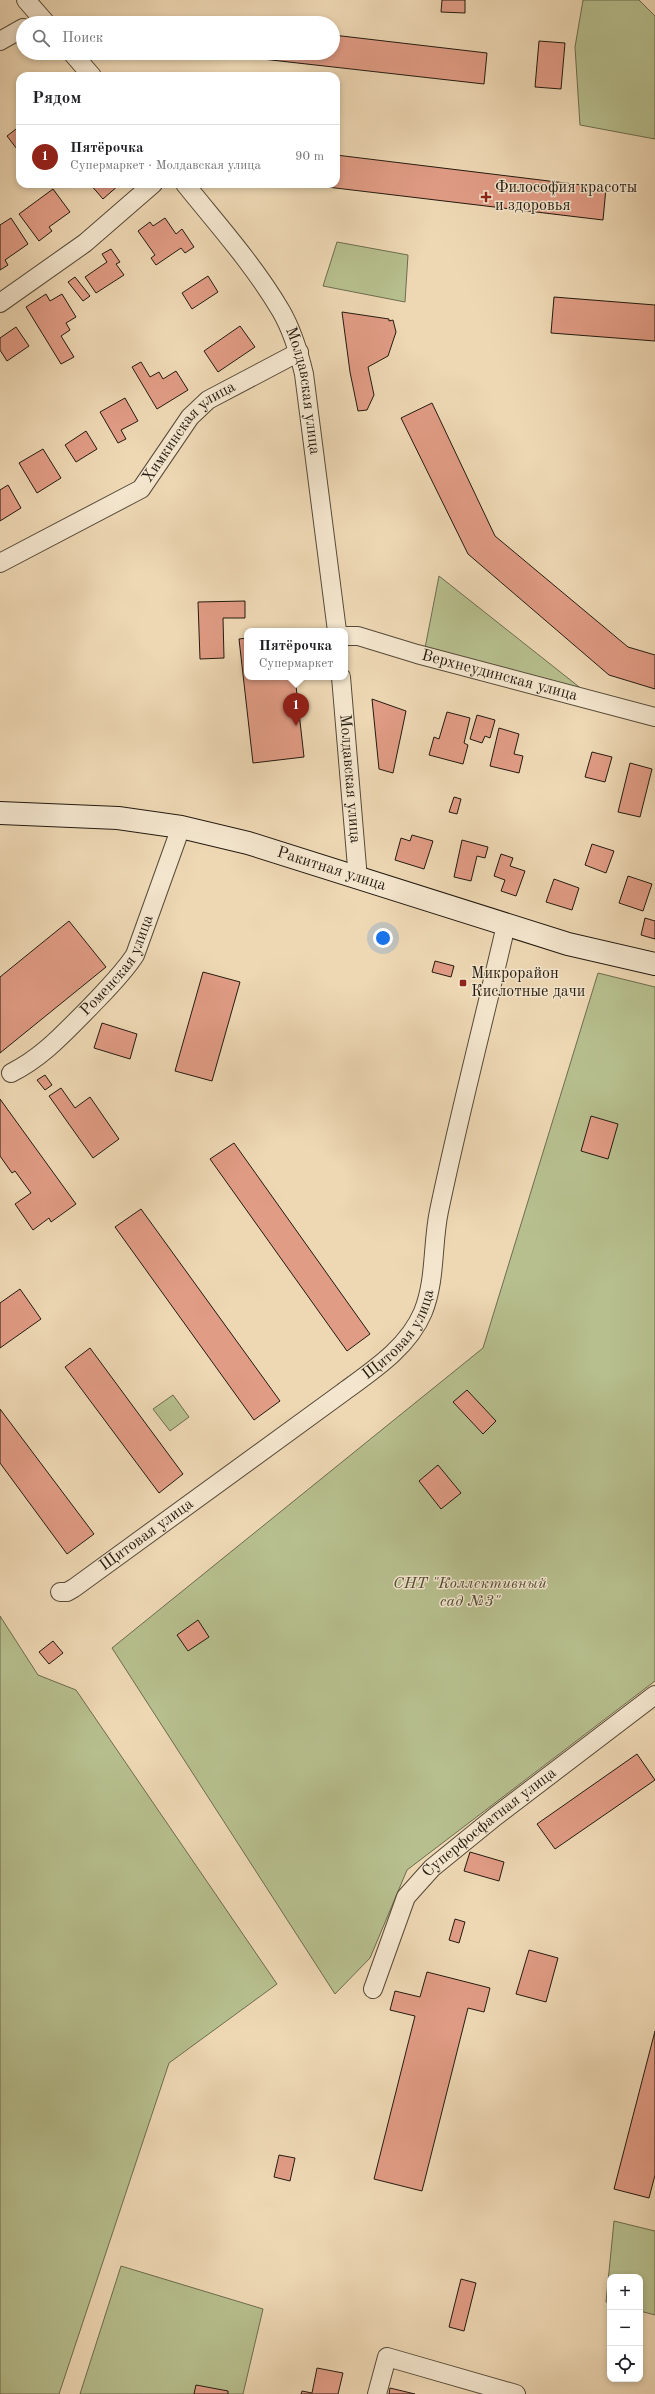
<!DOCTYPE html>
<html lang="ru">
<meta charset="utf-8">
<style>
body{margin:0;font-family:"Old Standard TT",serif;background:#f2f2f2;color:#202124}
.controls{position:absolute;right:12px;bottom:12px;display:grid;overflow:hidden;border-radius:8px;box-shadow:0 2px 6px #0003}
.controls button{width:36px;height:36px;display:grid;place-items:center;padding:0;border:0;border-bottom:1px solid #e0e0e0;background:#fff;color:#202124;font:20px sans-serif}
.you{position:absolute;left:383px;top:938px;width:14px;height:14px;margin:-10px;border:3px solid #fff;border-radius:50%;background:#1a73e8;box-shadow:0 0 0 6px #1a73e833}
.badge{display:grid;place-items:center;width:26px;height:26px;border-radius:50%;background:#8f2418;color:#fff;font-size:13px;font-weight:700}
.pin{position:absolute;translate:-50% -33px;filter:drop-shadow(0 1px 2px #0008)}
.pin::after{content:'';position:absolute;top:21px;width:14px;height:12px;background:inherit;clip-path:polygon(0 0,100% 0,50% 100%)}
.popup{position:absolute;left:244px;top:628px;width:104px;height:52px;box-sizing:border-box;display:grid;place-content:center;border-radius:8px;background:#fff;filter:drop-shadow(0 1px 3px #0005);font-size:13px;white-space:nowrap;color:#757577}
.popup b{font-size:15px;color:#202124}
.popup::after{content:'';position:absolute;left:50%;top:100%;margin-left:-8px;border:8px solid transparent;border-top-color:#fff}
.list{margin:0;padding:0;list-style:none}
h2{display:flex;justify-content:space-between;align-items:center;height:52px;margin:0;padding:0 16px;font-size:17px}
h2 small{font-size:13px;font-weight:400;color:#757577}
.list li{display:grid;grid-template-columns:26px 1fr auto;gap:12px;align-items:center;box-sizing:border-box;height:64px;padding:0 16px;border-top:1px solid #e0e0e0}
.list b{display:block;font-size:15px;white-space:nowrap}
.list p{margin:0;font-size:13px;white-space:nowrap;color:#757577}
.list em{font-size:13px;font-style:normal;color:#757577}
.icon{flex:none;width:22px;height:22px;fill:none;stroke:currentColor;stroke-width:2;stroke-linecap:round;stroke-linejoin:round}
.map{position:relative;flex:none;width:655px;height:2394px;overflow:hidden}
.search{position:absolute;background:#fff;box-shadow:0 2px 6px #0003;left:16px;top:16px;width:324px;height:44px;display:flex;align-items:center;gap:10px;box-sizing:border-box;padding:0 14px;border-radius:22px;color:#757577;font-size:15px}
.panel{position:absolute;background:#fff;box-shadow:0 2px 6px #0003;left:16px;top:72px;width:324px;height:116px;border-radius:12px}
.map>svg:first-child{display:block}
.green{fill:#b7bf8e;stroke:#6d6c4e}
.building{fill:#e19c85;stroke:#231a0f}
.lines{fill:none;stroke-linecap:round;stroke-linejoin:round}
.street-casing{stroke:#564a38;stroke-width:20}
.secondary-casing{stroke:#231a0f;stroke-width:24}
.street{stroke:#f4e6ce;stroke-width:18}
.secondary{stroke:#f4e6ce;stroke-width:22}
.poi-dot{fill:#8f2418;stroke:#f4e6ce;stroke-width:1.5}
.labels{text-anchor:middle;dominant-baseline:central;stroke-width:3;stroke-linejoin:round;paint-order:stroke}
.poi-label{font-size:16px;fill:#231a0f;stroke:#f4e6ce;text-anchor:start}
.street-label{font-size:16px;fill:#231a0f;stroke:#f4e6ce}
.park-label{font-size:16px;font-style:italic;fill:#4f4c35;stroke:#f4e6ce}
</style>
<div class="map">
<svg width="655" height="2394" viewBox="0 0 655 2394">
<rect width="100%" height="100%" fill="#eed8b4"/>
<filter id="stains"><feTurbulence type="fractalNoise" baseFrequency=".005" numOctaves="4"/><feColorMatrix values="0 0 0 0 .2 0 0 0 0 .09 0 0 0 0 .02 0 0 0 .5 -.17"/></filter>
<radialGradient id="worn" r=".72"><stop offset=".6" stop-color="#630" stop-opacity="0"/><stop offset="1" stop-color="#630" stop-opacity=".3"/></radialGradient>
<g class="green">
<path d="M583,0H639L655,16V139L580,125L575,47Z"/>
<path d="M337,242L408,255L405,302L323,286Z"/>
<path d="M439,576L583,690L425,648Z"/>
<path d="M598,973L655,987V1681L407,1870L370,1958L335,1994L112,1648L483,1348Z"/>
<path d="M173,1395L189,1417L170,1431L153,1409Z"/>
<path d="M0,1616L38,1675L76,1690L277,1984L169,2063L59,2394H0Z"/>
<path d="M614,2221L655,2231V2315L640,2311V2277H610V2303L606,2302Z"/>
<path d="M121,2266L263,2309L243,2394H80Z"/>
</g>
<g class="building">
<path d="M442,0H465V13L441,12Z"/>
<path d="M177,17L229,23H176Z"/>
<path d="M333,35L487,53L484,84L209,53H333Z"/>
<path d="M539,41L565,43L561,89L535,87Z"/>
<path d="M20,126V153L7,136Z"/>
<path d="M336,155L606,188L603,220L302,184H336Z"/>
<path d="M90,184H120L103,199Z"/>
<path d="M53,189L70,212L49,227L52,231L39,241L19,214Z"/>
<path d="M11,218L28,244L5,260L8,265L0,270V225Z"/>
<path d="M165,218L176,234L182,229L194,247L185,253L181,248L156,265L151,258L155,255L138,231L150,222L153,226Z"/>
<path d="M111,249L120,262L116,264L124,275L96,293L85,277L107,262L102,254Z"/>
<path d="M208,276L218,292L192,309L182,293Z"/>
<path d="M75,277L90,296L83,301L68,282Z"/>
<path d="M46,294L50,301L62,294L76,317L66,323L70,330L61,336L74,357L61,364L26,307Z"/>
<path d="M554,297L655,305V341L551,333Z"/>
<path d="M342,312L389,319V321L393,320L396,332L388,356L368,367L374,395L367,410L358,411L350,372Z"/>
<path d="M240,326L255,347L218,372L204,351Z"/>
<path d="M16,327L29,346L7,361L0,350V338Z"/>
<path d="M141,362L150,377L159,372L163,379L176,371L188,390L157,409L132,367Z"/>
<path d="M125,398L138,421L121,430L126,439L118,443L100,412Z"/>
<path d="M432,403L495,536L628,647L655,655V689L609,675L468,554L401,418Z"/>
<path d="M86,431L97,449L76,462L65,445Z"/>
<path d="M43,449L61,478L37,493L19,463Z"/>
<path d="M8,485L21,508L0,521V490Z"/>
<path d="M245,601V618H223L224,658L200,659L198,602Z"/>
<path d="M247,638V677H295L304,757L253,763L239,639Z"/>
<path d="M372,699L406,711L393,773L379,769Z"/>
<path d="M447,712L470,718L464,743L468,745L463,764L429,755L434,737L439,739Z"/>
<path d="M477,715L495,720L490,738L485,736L482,743L470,739Z"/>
<path d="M499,728L519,734L514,754L523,756L519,773L490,766Z"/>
<path d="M592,752L612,757L605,782L585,777Z"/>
<path d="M630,763L652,769L640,817L618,812Z"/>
<path d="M454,797L461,799L457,814L449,812Z"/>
<path d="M412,835L433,841L424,869L395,860L401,838L410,841Z"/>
<path d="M462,840L488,847L485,858L477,856L471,881L454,877Z"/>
<path d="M592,844L614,851L606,873L585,865Z"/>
<path d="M501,854L513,858L510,866L525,871L516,896L501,891L505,880L494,876Z"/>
<path d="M628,876L652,884L643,911L619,903Z"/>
<path d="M554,879L579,888L572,910L546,902Z"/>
<path d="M645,918L655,921V939L641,935Z"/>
<path d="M69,921L106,967L0,1053V977Z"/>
<path d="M435,961L454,966L451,977L432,972Z"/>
<path d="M203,972L240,982L212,1081L175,1071Z"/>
<path d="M102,1023L137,1034L130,1059L94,1048Z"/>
<path d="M45,1075L52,1085L45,1090L37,1080Z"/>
<path d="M61,1088L75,1108L90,1097L119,1139L93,1158L49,1096Z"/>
<path d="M0,1099L76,1204L51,1222L49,1218L33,1230L15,1204L31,1193L15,1171L12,1173L0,1156Z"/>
<path d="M591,1116L618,1124L608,1159L581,1151Z"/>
<path d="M234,1143L370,1334L347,1351L210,1159Z"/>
<path d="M141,1209L280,1401L254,1420L115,1227Z"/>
<path d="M20,1289L41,1319L0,1348V1303Z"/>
<path d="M90,1348L183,1474L159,1493L65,1367Z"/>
<path d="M467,1390L496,1421L483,1434L453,1402Z"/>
<path d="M0,1409L94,1534L67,1554L0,1463Z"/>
<path d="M438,1465L461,1493L441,1509L419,1481Z"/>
<path d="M198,1620L209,1637L188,1651L177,1635Z"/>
<path d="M53,1641L63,1653L49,1664L39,1652Z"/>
<path d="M637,1754L655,1780L555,1849L537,1824Z"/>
<path d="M470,1852L504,1862L499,1881L464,1871Z"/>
<path d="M455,1919L465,1922L459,1943L449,1940Z"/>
<path d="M529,1950L558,1958L546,2002L516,1994Z"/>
<path d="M427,1972L490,1988L484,2012L468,2008L422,2191L374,2179L415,2016L390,2010L395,1991L420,1997Z"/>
<path d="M655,2031V2175L649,2198L614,2189Z"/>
<path d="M279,2155L295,2158L290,2181L274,2177Z"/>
<path d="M461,2279L476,2283L464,2331L449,2327Z"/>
<path d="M317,2368L343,2373L338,2394H301L302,2391L312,2393Z"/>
<path d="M196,2385L228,2391V2394H194Z"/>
<path d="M390,2388L415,2394H389Z"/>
</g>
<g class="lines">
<g class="street-casing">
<g id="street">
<path d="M26,0L46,23"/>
<path d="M0,41L23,28"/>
<path d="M72,53L92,76"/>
<path id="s1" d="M185,184C218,225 254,265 281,311C292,330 299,353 304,374L337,631"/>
<path d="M0,303L85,243L153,184"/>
<path id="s2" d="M0,563L141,489L190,417L208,400L299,352"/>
<path id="s3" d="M345,636H358L417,654L655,717"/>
<path id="s4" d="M341,677L358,879"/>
<path id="s5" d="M11,1073C43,1057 64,1033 89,1008C105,991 122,975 135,955L181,827"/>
<path id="s6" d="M60,1592H67L74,1588L342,1393C372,1371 408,1348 423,1312C436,1280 432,1244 439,1211C459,1115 484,1020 506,925"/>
<path id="s7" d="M373,1989L406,1897L432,1868L496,1816L655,1695"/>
<path d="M377,2394L387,2357L516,2394"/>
</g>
</g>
<g class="secondary-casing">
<g id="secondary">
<path id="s8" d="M0,813L118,818L181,827L248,843L568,944L655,964"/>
</g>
</g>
<use href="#street" class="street"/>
<use href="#secondary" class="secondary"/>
</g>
<g class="poi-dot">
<path d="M484 191h4v4h4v4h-4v4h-4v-4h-4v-4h4z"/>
<rect x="459" y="979" width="8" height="8" rx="2"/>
</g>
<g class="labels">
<g class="poi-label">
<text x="495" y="188">Философия красоты<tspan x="495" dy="18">и здоровья</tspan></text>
<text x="471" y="974">Микрорайон<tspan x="471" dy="18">Кислотные дачи</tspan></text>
</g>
<g class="street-label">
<text stroke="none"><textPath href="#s1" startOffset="243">Молдавская улица</textPath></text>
<text stroke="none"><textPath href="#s2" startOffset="235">Химкинская улица</textPath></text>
<text stroke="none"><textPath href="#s3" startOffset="160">Верхнеудинская улица</textPath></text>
<text stroke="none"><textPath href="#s4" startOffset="102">Молдавская улица</textPath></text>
<text stroke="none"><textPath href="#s8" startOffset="338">Ракитная улица</textPath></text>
<text stroke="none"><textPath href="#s5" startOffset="154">Роменская улица</textPath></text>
<text stroke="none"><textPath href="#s6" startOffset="430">Щитовая улица</textPath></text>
<text stroke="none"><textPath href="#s6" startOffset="105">Щитовая улица</textPath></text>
<text stroke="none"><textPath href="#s7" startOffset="210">Суперфосфатная улица</textPath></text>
</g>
<g class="park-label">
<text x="470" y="1584">СНТ "Коллективный<tspan x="470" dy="18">сад №3"</tspan></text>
</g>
</g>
<rect width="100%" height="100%" filter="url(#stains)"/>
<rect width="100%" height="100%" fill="url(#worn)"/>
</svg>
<div class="controls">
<button>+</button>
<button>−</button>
<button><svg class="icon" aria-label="locate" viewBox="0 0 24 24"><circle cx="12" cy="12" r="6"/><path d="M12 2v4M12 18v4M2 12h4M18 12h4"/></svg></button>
</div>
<div class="you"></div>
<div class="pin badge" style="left:296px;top:726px">1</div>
<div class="popup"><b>Пятёрочка</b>Супермаркет</div>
<div class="search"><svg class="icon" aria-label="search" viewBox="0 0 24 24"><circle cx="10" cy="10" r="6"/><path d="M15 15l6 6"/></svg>Поиск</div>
<section class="panel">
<h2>Рядом<small></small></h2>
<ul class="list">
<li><span class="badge">1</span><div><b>Пятёрочка</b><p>Супермаркет · Молдавская улица</p></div><em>90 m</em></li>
</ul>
</section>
</div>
